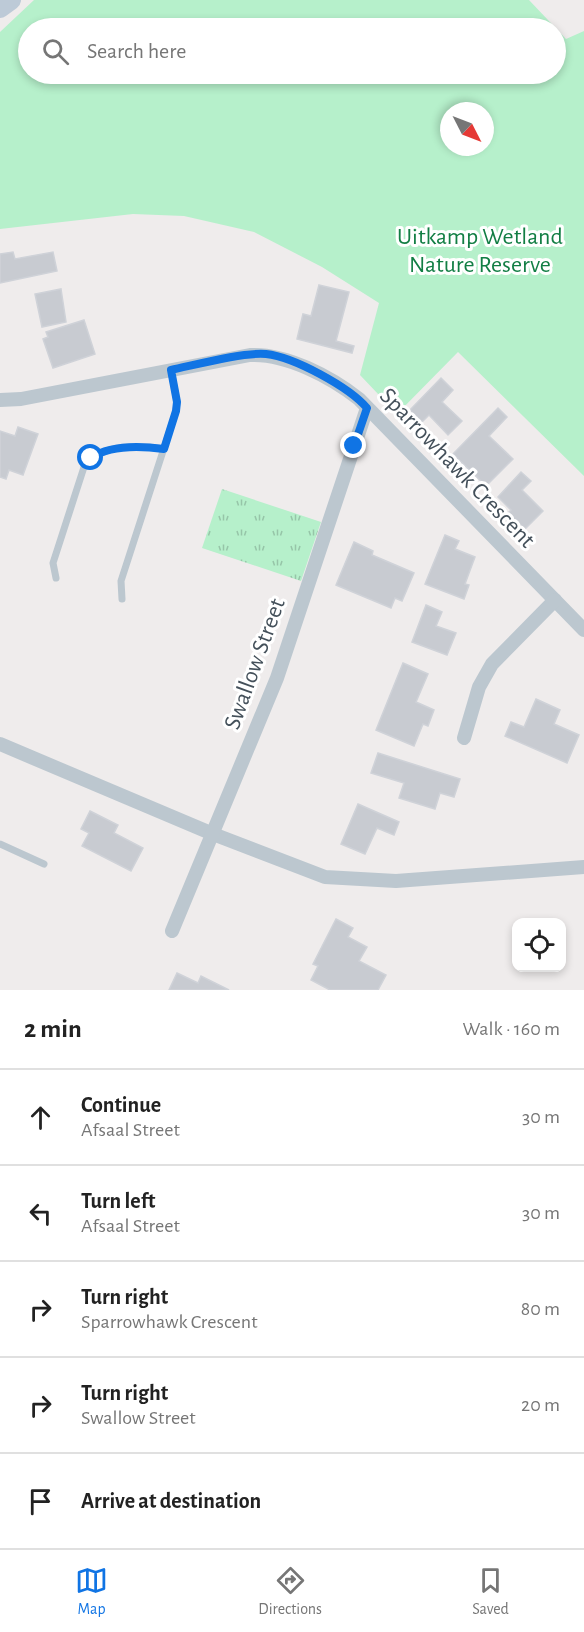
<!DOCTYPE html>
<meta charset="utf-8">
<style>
body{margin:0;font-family:"Alegreya Sans",sans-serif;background:#f2f2f2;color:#222}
.controls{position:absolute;right:18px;bottom:18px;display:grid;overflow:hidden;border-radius:12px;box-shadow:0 3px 9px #0003}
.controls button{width:54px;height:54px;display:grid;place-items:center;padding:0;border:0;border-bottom:2px solid #e0e0e0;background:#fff;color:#222;font:30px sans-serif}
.compass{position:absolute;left:440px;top:102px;width:54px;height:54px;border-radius:50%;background:#fff;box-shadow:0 3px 9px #0003;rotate:132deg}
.stop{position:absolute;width:18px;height:18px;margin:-14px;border:4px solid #1074e4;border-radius:50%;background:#fff}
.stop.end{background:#1074e4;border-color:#fff;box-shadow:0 2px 6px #0008}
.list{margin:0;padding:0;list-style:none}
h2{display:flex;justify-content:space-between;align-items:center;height:78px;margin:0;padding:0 24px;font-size:26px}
h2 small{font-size:20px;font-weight:400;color:#767676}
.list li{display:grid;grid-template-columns:39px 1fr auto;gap:18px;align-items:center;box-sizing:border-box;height:96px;padding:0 24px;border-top:2px solid #e0e0e0}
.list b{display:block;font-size:22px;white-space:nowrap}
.list p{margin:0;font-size:20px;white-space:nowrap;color:#767676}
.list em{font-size:20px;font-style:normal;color:#767676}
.icon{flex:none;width:33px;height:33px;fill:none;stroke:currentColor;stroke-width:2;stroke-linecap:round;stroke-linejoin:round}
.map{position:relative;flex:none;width:584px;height:990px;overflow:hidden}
.search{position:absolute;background:#fff;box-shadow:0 3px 9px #0003;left:18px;right:18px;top:18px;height:66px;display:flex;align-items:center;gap:15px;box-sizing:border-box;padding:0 21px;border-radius:33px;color:#767676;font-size:22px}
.sheet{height:558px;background:#fff}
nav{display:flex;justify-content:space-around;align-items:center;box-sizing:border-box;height:84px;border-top:2px solid #e0e0e0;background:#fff;font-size:16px;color:#767676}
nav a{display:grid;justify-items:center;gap:3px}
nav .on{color:#1074e4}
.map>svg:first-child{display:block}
.grass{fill:url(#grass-tufts)}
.park{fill:#b6f0cb;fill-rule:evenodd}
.building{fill:#c8cbd1;stroke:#cfd2d8;stroke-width:1.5}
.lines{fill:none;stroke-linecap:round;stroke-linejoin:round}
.lane{stroke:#bcc7cf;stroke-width:7}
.street{stroke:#bcc7cf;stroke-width:14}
.secondary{stroke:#bdcad7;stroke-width:20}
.route{stroke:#1074e4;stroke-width:8}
.labels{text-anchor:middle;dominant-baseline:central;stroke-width:6;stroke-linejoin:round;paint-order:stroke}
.park-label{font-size:24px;fill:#127e44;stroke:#fff}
.street-label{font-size:24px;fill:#44505a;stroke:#fff}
</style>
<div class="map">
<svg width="584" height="990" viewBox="0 0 584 990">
<defs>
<pattern id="grass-tufts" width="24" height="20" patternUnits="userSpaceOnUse" patternTransform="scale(1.5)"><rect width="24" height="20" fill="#b6f0cb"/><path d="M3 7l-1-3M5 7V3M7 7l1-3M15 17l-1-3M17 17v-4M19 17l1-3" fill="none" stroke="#96c5a8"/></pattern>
</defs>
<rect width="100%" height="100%" fill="#efecec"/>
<path class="grass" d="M222,489L321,522L301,581L202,548Z"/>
<path class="park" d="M34,0H529L566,39L584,31V476L458,352L397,414L360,375L379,303L322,267L254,232L184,216L133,214L0,229V32ZM28,28H556V74H28ZM449,111H485V147H449Z"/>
<g class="building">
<path d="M13,252L15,259L53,252L57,271L0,283V254Z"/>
<path d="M319,285L349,292L336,341L354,346L352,353L297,339L303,314L311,316Z"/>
<path d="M61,289L66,322L42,327L35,294Z"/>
<path d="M84,320L95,354L53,368L43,339L48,337L46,332Z"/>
<path d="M441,378L453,390L442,402L462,421L448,435L429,415L422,422L410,410Z"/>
<path d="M498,408L507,417L489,436L513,459L486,486L453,454Z"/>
<path d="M18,427L38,434L23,475L9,470L6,479L0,477V431L15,436Z"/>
<path d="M521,472L531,481L522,490L543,511L521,533L504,517L511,510L498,497Z"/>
<path d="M445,535L459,541L455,549L475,557L465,584L469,585L464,599L425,584Z"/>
<path d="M354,542L373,551L372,555L414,573L402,601L395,598L391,608L336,585Z"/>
<path d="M426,605L442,612L436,626L456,633L447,655L412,642Z"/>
<path d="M403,663L428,674L416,702L434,710L428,726L423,724L414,746L376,730Z"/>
<path d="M536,699L560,710L554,724L579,735L567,763L505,736L511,722L524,727Z"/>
<path d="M378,753L460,779L454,797L440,793L435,809L399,798L404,783L371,773Z"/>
<path d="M358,804L399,822L394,835L377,828L365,854L341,844Z"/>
<path d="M90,811L118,825L114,833L143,848L131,871L82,846L89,833L81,829Z"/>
<path d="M336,919L353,928L348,937L367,947L359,961L386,975L378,990H330L311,980L318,966L313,964Z"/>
<path d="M177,973L198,983L201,976L229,990H169Z"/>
</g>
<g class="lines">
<g class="lane">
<path d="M56,578L53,563L85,464C103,444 139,445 164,449"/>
<path d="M122,599L121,581L176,411L177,402L171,370"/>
<path d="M0,844L44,864"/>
</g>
<g class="street">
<path d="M0,400L21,399L250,355C286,353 331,377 359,399L584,630"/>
<path d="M464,738L479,687L492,664L555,600"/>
<path d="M0,744L213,834L325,877L396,881L584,867"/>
<path d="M172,931L277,678L367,408"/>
</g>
<path class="secondary" d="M0,8L11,0"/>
</g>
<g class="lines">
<path class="route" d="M91,458C110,445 142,446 164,449L176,411L177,402L171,370C195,365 243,352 266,354C294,357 349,387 367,408L354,446"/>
</g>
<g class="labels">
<g class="park-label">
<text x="480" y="237">Uitkamp Wetland<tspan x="480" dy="28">Nature Reserve</tspan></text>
</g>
<g class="street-label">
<text transform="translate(457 468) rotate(46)">Sparrowhawk Crescent</text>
<text transform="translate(255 664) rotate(-70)">Swallow Street</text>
</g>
</g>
</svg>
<div class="controls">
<button><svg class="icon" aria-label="locate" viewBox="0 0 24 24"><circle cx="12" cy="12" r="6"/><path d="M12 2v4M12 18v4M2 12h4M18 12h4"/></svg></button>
</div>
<svg class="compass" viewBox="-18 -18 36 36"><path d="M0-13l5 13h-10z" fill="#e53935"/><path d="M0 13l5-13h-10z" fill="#767676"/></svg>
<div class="stop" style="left:91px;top:458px"></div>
<div class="stop end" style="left:354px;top:446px"></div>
<div class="search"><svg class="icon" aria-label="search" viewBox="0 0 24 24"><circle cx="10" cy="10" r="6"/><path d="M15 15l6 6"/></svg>Search here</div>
</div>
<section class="sheet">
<h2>2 min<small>Walk · 160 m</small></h2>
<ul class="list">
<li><svg class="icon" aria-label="ahead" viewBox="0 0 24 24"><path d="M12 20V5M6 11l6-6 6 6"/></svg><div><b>Continue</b><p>Afsaal Street</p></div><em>30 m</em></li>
<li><svg class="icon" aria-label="left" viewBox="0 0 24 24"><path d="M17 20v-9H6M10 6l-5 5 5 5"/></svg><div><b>Turn left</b><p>Afsaal Street</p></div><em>30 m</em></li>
<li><svg class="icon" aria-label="right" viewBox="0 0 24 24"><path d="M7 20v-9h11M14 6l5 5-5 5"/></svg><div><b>Turn right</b><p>Sparrowhawk Crescent</p></div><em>80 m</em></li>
<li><svg class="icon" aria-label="right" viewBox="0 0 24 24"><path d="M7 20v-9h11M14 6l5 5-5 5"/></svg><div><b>Turn right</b><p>Swallow Street</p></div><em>20 m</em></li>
<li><svg class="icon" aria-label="arrive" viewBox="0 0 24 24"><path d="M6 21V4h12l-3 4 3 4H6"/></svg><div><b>Arrive at destination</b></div></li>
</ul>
</section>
<nav>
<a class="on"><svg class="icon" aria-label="map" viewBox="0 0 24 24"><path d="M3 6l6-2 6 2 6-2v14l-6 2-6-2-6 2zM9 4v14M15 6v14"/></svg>Map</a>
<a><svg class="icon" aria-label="directions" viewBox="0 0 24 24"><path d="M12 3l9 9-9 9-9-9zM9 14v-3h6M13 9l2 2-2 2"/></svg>Directions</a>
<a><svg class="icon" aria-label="saved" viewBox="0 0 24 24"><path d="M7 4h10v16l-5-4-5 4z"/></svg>Saved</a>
</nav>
